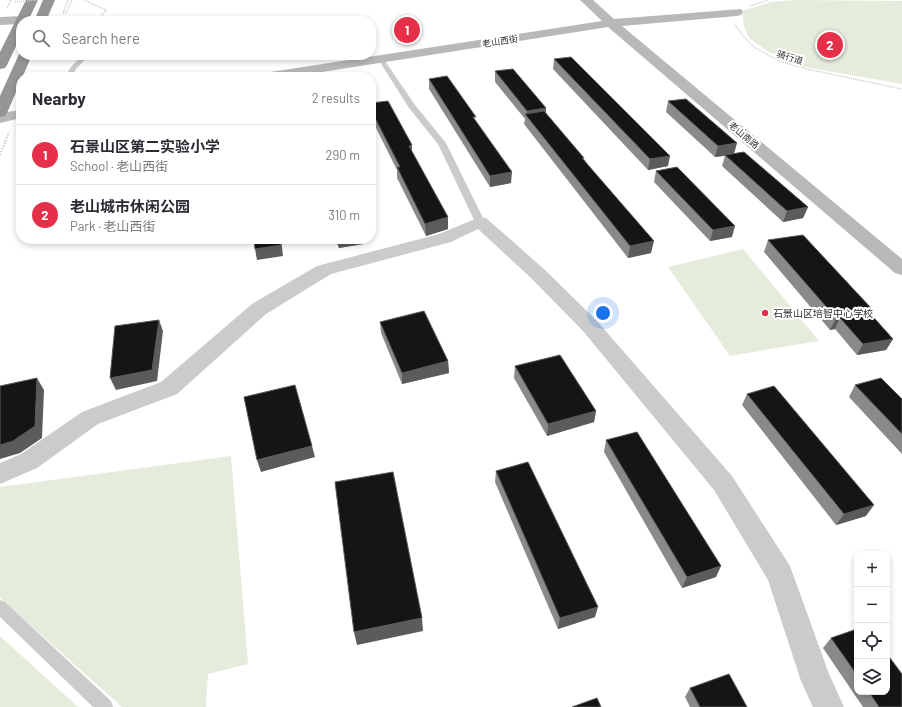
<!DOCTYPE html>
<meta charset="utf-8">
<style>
body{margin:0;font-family:Barlow,"Noto Sans SC",sans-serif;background:#f7f7f7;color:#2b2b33}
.controls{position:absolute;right:12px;bottom:12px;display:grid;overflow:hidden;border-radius:8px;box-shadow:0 2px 6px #0003}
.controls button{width:36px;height:36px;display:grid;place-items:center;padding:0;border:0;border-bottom:1px solid #e1e1e2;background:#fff;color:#2b2b33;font:20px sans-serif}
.you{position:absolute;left:603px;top:313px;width:14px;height:14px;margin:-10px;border:3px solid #fff;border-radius:50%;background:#1a73e8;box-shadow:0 0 0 6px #1a73e833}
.badge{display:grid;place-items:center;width:26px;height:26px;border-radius:50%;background:#e62f48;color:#fff;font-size:13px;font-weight:700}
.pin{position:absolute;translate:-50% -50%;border:2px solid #fff;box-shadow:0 1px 4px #0006}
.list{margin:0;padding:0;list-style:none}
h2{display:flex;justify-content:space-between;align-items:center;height:52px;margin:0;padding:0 16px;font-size:17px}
h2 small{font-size:13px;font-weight:400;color:#7c7c81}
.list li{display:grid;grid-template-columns:26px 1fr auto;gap:12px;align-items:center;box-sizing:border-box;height:60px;padding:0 16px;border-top:1px solid #e1e1e2}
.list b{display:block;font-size:15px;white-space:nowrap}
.list p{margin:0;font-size:13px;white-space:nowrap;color:#7c7c81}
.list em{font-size:13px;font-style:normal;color:#7c7c81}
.icon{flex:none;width:22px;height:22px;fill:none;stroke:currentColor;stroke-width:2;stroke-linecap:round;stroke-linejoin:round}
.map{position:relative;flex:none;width:902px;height:707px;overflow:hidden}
.search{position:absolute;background:#fff;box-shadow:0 2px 6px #0003;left:16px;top:16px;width:360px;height:44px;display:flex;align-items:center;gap:10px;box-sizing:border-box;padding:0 14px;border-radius:16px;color:#7c7c81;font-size:15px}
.panel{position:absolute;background:#fff;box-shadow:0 2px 6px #0003;left:16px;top:72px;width:360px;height:172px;border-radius:16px}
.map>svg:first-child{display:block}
.green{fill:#e5ecdc}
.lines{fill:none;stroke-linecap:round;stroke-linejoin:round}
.path-far1{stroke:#cbcbcb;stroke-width:1.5;stroke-dasharray:1 1;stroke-linecap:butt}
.path{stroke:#cbcbcb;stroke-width:2;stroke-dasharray:1.5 1.5;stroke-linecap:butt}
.lane{fill:#cbcbcb;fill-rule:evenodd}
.street{fill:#cbcbcb;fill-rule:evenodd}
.secondary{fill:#b8b8b8;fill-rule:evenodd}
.highway{fill:#959595;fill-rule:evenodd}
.path-bridge{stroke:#cbcbcb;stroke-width:1.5;stroke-dasharray:1 1;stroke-linecap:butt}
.wall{fill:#8a8a8a}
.shaded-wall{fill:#5b5b5b}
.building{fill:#151515;stroke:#5b5b5b}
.poi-dot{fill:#e62f48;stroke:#fff;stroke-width:1.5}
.labels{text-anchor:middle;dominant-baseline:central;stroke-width:4;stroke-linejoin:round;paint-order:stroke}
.far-street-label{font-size:9px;fill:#2e2e2e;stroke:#fff}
.poi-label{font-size:10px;fill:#2e2e2e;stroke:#fff;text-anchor:start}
</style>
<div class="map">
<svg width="902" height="707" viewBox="0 0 902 707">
<rect width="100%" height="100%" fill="#fff"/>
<g class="green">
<path d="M795,0L902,1V84L799,66L767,51L749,38L744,27L742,11L771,2Z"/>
<path d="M743,249L819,341L730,356L668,267Z"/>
<path d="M231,456L248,664L208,674L206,707H122L0,598V487Z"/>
<path d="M0,636L78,707H0Z"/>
</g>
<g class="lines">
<g class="path-far1">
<path d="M68,0L63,13H66L72,0"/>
<path d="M84,0L106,10L101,17L104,21"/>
<path d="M750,6L768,0"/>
<path d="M7,8L11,0"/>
<path d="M735,25L744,37L754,47L779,61L807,69L902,89"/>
</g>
<path class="path" d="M0,155L9,132"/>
<g class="lane">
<path d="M82,55H89L76,69L71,77H65L71,67Z"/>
<path d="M379,58H383L415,105L446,143L485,222L483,224L480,225L475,222L438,144L409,108L378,59Z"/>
<path d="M0,600L5,602L111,701L113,707H93L0,617Z"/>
</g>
<path class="street" d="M480,217L486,218L544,269L597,321L732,476L790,566L829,674L844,707H813L801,681L768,580L714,490L583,331L530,277L478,229L451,242L331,274L266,314L177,394L98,424L37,468L0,484V463L21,454L82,412L161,382L252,304L317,266L439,234Z"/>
<g class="secondary">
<path d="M580,0H593L614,19L741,9L743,12L741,15L737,16L622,26L902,259V275L895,273L608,27L290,77H257L259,74L264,73L602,21Z"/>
<path d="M23,16L27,17L28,21H21V24L0,25V17Z"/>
<path d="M21,110V118L0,123V113Z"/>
</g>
<g class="highway">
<path d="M26,0H38L28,21H21V36L7,65L5,68L0,69V52Z"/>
<path d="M43,0H55L46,21H34Z"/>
<path d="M20,52L21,55H32L7,113L5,116L0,117V96Z"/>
</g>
<path class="path-bridge" d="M15,2L39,0"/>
</g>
<g class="wall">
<path d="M554,59L668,166L648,170L553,69Z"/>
<path d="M495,71L546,108V113L584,159L651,253L628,258L524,124L525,119L495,82Z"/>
<path d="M429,79L475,120L511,183L490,187L429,89Z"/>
<path d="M668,101L734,154L808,207L803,218L783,222L722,166L725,156L715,157L666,112Z"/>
<path d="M371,103L412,145V152L448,217V229L426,236L397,178V170L371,118Z"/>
<path d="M656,171L732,237L710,241L654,182Z"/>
<path d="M335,239H363V244L339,248Z"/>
<path d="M768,240L870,313L893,339L886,350L857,355L835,329L830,330L764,252Z"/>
<path d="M380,322L448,361L449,373L402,384L381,333Z"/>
<path d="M515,366L596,411L594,422L547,436L514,378Z"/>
<path d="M855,385L902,399V454L849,397Z"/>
<path d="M747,394L866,516L836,525L742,405Z"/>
<path d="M606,440L716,577L682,588L604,452Z"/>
<path d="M496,471L595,617L558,629L495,482Z"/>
<path d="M857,629V692H887L902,707H863L823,648L831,638Z"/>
<path d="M690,688L747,707H690L685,697Z"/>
</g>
<g class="shaded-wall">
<path d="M546,108L545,118L527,116V111Z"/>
<path d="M737,143L734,154L715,157L718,146Z"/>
<path d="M412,145V156L409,146Z"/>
<path d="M670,156L668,166L648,170L650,159Z"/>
<path d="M512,172L511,183L490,187V176Z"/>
<path d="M808,207L803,218L783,222L787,211Z"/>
<path d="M448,217V229L426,236L425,224Z"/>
<path d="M735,226L732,237L710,241L713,230Z"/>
<path d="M281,239L283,256L257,260L255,249Z"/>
<path d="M337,239H363V244L339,248Z"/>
<path d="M654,241L651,253L628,258L630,246Z"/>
<path d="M872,309L866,321L867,310Z"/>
<path d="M836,318H840L835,329L830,330Z"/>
<path d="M159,320L163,331L157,381L116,390L110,378Z"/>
<path d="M893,339L886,350L857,355L863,344Z"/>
<path d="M448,361L449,373L402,384V373Z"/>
<path d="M37,378L44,390L42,438L20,453L0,459V445Z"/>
<path d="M596,411L594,422L547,436L548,424Z"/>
<path d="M312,446L315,457L261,472L257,460Z"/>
<path d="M874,505L866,516L836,525L844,514Z"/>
<path d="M721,566L716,577L682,588L687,577Z"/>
<path d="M598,607L595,617L558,629L560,618Z"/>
<path d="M422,618L423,631L357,645L354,632Z"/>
</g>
<g class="building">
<path d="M571,57L670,156L650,159L554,59Z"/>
<path d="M513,69L546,108L527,111L495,71Z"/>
<path d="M447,76L476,117H473L512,172L490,176L429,79Z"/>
<path d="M686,99L737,143L718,146L668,101Z"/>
<path d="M388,101L412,145L409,146L448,217L425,224L397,167H400L371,110V103Z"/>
<path d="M544,111L584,158H582L654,241L630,246L525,114Z"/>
<path d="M744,152L808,207L787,211L725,155Z"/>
<path d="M677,167L735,226L713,230L656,171Z"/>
<path d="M803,235L872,309L867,310L893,339L863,344L840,318H836L768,240Z"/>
<path d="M254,239H280L281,245L255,249Z"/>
<path d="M424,311L448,361L402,373L380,322Z"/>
<path d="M159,320L152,370L110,378L115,326Z"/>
<path d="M560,355L596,411L548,424L515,366Z"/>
<path d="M37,378L35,426L13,441L0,445V386Z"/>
<path d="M881,378L902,399V434L855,385Z"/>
<path d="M295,385L312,446L257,460L244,397Z"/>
<path d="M774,386L874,505L844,514L747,394Z"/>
<path d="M637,432L721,566L687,577L606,440Z"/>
<path d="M528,462L598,607L560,618L496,471Z"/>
<path d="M393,472L422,618L354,632L335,482Z"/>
<path d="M857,629V675L831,638Z"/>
<path d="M887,654L902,674V707H879L869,692H887Z"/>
<path d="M729,674L747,707H700L690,688Z"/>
<path d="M597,698L601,707H572Z"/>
</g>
<circle class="poi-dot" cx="765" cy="313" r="4"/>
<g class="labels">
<g class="far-street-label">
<text transform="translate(500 41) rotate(-9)">老山西街</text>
<text transform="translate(790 57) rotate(17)">骑行道</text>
<text transform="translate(744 135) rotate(40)">老山南路</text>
</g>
<g class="poi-label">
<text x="773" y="313">石景山区培智中心学校</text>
</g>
</g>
</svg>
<div class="controls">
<button>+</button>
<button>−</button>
<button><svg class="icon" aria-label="locate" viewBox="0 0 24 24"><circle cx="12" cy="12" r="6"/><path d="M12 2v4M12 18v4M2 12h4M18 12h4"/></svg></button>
<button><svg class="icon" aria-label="layers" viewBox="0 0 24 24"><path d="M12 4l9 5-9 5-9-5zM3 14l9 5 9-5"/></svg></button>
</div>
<div class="you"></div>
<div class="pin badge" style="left:407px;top:30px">1</div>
<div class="pin badge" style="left:830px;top:45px">2</div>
<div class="search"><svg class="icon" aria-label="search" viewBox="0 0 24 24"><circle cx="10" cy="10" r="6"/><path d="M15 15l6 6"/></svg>Search here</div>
<section class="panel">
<h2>Nearby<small>2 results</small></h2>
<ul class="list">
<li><span class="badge">1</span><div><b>石景山区第二实验小学</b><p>School · 老山西街</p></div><em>290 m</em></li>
<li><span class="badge">2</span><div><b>老山城市休闲公园</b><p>Park · 老山西街</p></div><em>310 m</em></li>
</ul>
</section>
</div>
